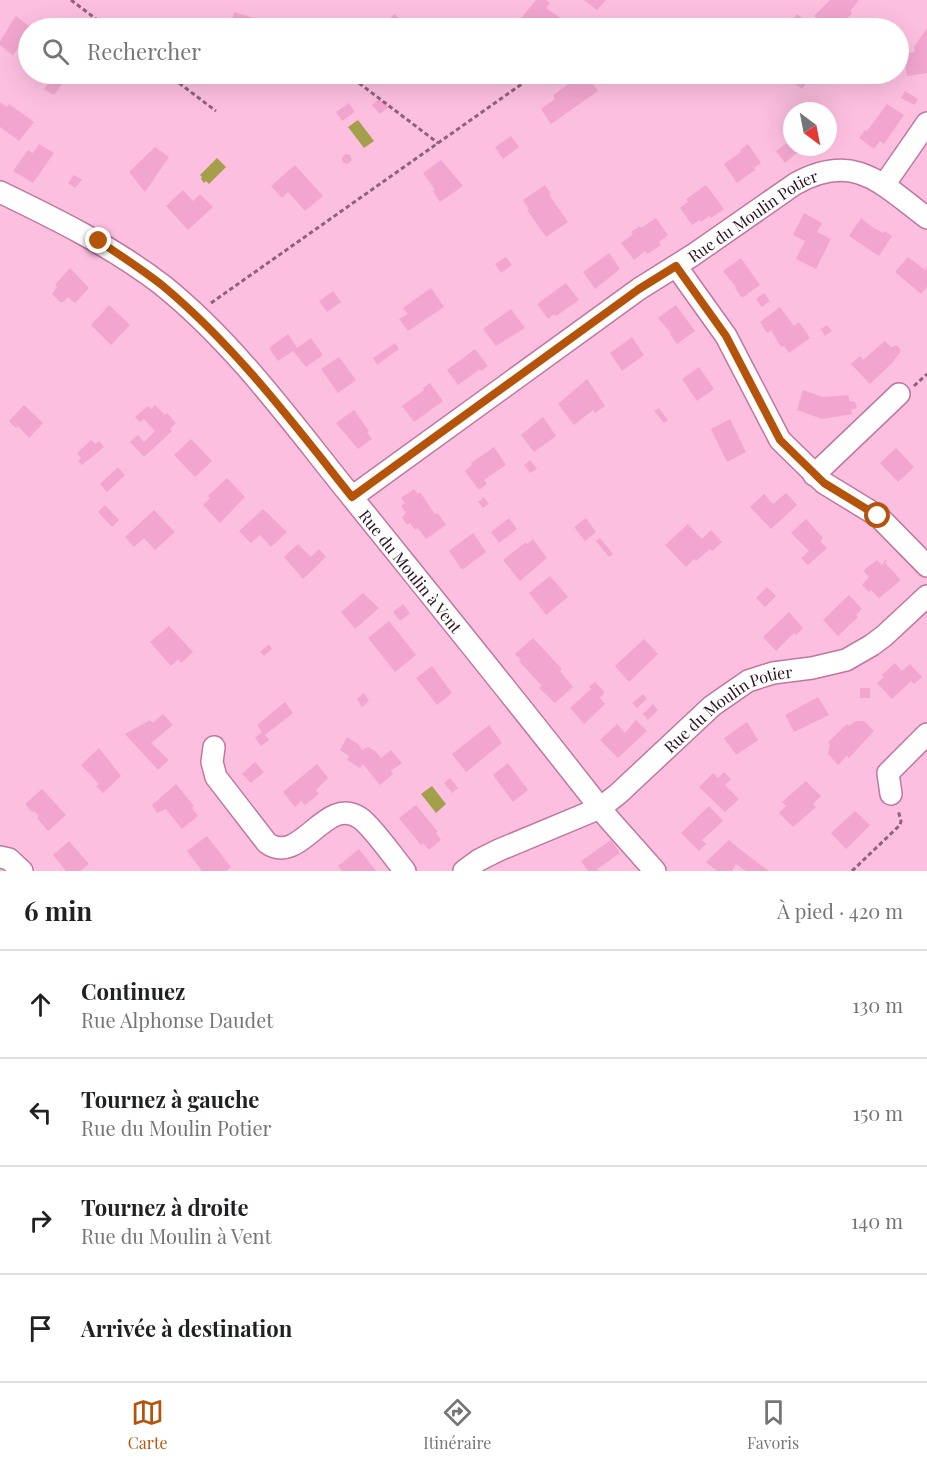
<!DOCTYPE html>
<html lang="fr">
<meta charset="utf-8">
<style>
body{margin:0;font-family:"Playfair Display",serif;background:#f6f6f6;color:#202124}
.compass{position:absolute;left:783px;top:102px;width:54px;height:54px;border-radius:50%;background:#fff;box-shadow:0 6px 24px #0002;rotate:148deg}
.stop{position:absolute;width:18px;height:18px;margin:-14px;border:4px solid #b45309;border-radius:50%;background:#fff}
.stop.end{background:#b45309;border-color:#fff;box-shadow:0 2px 6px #0008}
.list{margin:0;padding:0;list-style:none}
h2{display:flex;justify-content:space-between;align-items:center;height:78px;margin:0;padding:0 24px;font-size:26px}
h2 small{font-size:20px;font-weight:400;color:#757577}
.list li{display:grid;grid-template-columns:39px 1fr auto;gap:18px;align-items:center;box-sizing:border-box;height:108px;padding:0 24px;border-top:2px solid #e0e0e0}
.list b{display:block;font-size:22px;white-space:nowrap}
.list p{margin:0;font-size:20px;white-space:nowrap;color:#757577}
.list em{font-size:20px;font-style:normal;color:#757577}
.icon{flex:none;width:33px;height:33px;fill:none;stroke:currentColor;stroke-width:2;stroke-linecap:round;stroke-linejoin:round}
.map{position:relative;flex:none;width:927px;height:871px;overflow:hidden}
.search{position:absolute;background:#fff;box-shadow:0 6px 24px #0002;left:18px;right:18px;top:18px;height:66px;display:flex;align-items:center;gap:15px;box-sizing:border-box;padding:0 21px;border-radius:33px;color:#757577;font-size:22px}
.sheet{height:510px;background:#fff}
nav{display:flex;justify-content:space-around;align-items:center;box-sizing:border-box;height:84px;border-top:2px solid #e0e0e0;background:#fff;font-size:16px;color:#757577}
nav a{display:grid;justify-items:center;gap:3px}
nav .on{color:#b45309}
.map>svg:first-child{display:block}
.water{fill:#a49f4b}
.building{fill:#f2a6cf}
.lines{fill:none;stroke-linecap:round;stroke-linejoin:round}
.street-casing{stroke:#bf779f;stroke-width:24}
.path{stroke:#8e627b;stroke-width:3;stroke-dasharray:4.5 3;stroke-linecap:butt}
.street{stroke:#fff;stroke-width:21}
.route{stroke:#b45309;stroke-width:8}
.labels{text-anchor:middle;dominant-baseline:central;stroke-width:4.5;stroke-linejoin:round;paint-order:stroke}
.street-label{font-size:16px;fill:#2c1021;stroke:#fdbfe0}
</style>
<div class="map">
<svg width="927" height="871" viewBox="0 0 927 871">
<rect width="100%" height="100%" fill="#fdbfe0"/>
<g class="water">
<path d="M358,120L374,141L364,148L348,127Z"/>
<path d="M217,158L226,167L209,184L206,181L204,183L201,179L202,177L200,175Z"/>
<path d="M432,786L446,804L436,813L421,794Z"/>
</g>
<g class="building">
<path d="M536,0H546L550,3L546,8L565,21L559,28H542L535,22L529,28H513Z"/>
<path d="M584,0H606L597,10Z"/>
<path d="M830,0H859L850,11L852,13L839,28H833L828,24L826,26L814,16Z"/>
<path d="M234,12L257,19L254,28H231Z"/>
<path d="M394,14L407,24L404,28H383Z"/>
<path d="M797,14L804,19L797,28H794L789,24Z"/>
<path d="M16,16L32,28H28V35L13,55L0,45V41Z"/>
<path d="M360,22L370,28H350L354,24L357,26Z"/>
<path d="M927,28V73L907,76L904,54L915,52L914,47Z"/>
<path d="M56,74H59L66,79L54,95L44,89Z"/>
<path d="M333,74H341L345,76L341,82L332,75Z"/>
<path d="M573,74H585L598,91L551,124L541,109L555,99L553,95L570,83L566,78Z"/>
<path d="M799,76L807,83L802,89L794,83Z"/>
<path d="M905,91L918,99L915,105L901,98Z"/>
<path d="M379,99L389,107L380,114L372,105Z"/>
<path d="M0,102L7,107L9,104L34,122L19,141L0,127Z"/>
<path d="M349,103L355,112L342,121L336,112Z"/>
<path d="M887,104L904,115L884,144L880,141L874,149L859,138L865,130L867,131Z"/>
<path d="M511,136L519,147L503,159L495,147Z"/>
<path d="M792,139V147L822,148L799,151L785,163L776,151Z"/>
<path d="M39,144L54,153L33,183L13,171L28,150L33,153Z"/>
<path d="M748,144L761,163L754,168L755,170L737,183L724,164L741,152L740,150Z"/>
<path d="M155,147L169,157L145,192L129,172Z"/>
<path d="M345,154L350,155L352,160L348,164L343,163L342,158Z"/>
<path d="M441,160L463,186L440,202L433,191L435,190L423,173Z"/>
<path d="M295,165L323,196L305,211L288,192L282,198L271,186Z"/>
<path d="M74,175L82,180L75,188L68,183Z"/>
<path d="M545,185L551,194L549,195L568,222L546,237L527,210L529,209L523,200Z"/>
<path d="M706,185L724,209L711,218L709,216L701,222L700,220L692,225L680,208L688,202L686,199Z"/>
<path d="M183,190L193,201L200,194L213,207L188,230L166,206Z"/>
<path d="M804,213L822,223L817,232L831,239L816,269L796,259L805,241L793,235Z"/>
<path d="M656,218L668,235L659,242L661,245L647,254L645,251L634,260L621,243L633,234L631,232L640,226L641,228Z"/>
<path d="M861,218L872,227L883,233L884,231L892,236L879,256L849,236Z"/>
<path d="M609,253L620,269L595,289L583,272Z"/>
<path d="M506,257L512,265L501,273L495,264Z"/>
<path d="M908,257L925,270L927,267V287L921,294L895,272Z"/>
<path d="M741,258L760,285L742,298L735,288L736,287L723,271Z"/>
<path d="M70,268L89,288L75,303L68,297L63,302H60L52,294L57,287L55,285Z"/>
<path d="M566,283L579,300L556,316L554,314L548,319L537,304Z"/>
<path d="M431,288L444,307L408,331L399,319L408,314L403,308Z"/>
<path d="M333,291L341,302L327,312L319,301Z"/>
<path d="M764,293L770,301L762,307L756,299Z"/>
<path d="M109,305L130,325L111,345L91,325Z"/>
<path d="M676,305L695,331L677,344L670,334L671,333L658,318Z"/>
<path d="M780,307L794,326L799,322L810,338L789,353L784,346L781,347L771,330L767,333L760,322Z"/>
<path d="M511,309L525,328L496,346L483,329Z"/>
<path d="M827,325L832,331L825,336L821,329Z"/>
<path d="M288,334L297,348L311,338L323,355L306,367L293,351L278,361L269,348Z"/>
<path d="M632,337L644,355L622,371L610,353Z"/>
<path d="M885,341L891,347L897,345L901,351L892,363L870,384L851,364L860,356L863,360Z"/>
<path d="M395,343L399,349L377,365L373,358Z"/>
<path d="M475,349L488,366L481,371L480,369L458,385L447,370Z"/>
<path d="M339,357L356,380L338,393L321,369Z"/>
<path d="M699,367L714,389L697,401L682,379Z"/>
<path d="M587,379L605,406L595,413L593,410L574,425L558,404Z"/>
<path d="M430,383L443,401L414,422L402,406L424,390L423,388Z"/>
<path d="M803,390L823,397L848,395L850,401L855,402L857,408L851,410L852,414L822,419L797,410Z"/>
<path d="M24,405L43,423L29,438L18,426L16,428L9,421Z"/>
<path d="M155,405L165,415L167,413L176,423L170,429L172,431L144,457L130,442L138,435L144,442L155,431L144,419L140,422L135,417L148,406L151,409Z"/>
<path d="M659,408L668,420L664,423L654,411Z"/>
<path d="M354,410L369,431L367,432L372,439L358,449L336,423Z"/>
<path d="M543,417L556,436L534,452L521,435Z"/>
<path d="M730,419L746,452L727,462L711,429Z"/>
<path d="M191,439L212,461L195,477L174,455Z"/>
<path d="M91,440L96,444L99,441L104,447L82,465L78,461L81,458L77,453Z"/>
<path d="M494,447L506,465L484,480L487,484L479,490L465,471L472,465L471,463Z"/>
<path d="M896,448L914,467L898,482L880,463Z"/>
<path d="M530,460L537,469L530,473L524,465Z"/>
<path d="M118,467L125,475L107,492L100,484Z"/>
<path d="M227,478L245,497L220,523L203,505L210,498L208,496Z"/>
<path d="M414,489L418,494L420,492L435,514L438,513L446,525L426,539L418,528L415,530L410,523L407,525L402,517L406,513L401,506L405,503L401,498Z"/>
<path d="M786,493L797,505L771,529L750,507L764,494L773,504Z"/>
<path d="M484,497L489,504L483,508L478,502Z"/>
<path d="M105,505L119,520L112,527L98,512Z"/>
<path d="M263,509L287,532L271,547L260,535L251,543L239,531Z"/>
<path d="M154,510L175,532L155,550L144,538L134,547L125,537Z"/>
<path d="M509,518L517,529L499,543L491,532Z"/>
<path d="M586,518L596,532L585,541L574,527Z"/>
<path d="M806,519L823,538L820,541L827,548L808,565L801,558L809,551L791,533Z"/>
<path d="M688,524L702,539L711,530L722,542L712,551L710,549L696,561L694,559L686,567L665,545Z"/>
<path d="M473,533L486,552L462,570L449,551Z"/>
<path d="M600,538L613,554L609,557L596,541Z"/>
<path d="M533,539L547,558L520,581L503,560L526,542L527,544Z"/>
<path d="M298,544L311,557L319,549L326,557L303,579L284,557Z"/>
<path d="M886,559L887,561L885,563L901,580L879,598L871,590L869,592L862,585L869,577L864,571L865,569L877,560L882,565Z"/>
<path d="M550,576L568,597L546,615L529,593Z"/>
<path d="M767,587L776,596L765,607L756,598Z"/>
<path d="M363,593L379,608L355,629L341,612Z"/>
<path d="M849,595L862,609L856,615L858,617L838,636L823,620Z"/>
<path d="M403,604L410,613L400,621L393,612Z"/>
<path d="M789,612L803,628L796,635L794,633L776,651L763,637Z"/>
<path d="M389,621L416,655L395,672L368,638Z"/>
<path d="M169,626L193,652L181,663L178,659L171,666L150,642Z"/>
<path d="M533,638L562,669L560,671L573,687L555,703L539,688L542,686L519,661L521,660L515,654Z"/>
<path d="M644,639L658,654L629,682L615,666Z"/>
<path d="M269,644L272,649L264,656L260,652Z"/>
<path d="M895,663L902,671L910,664L922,677L914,684L911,681L892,699L877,683L884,677L882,675Z"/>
<path d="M432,666L452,693L437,705L416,678Z"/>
<path d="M595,682L604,691V694L600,698L605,704L584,724L570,708L591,689L589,687Z"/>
<rect x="860" y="688" width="10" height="10"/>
<path d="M364,693L369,701L362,707L357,699Z"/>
<path d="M643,694L647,699L637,708L632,703Z"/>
<path d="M818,697L829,715L794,732L785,715Z"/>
<path d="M285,702L293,713L265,735L269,740L261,746L255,738L262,732L257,725Z"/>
<path d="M653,704L658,710L648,720L643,714Z"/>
<path d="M163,714L173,725L151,743L169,760L158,770L125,734L150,720L153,723Z"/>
<path d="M636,720L647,731L618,758L600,740L617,724L625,733Z"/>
<path d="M856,721H864L874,731L849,758L847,756L838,765L828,754L830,744L828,742L847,724L849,726Z"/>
<path d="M747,722L758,740L736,755L724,738Z"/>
<path d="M489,725L502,743L466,772L452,754Z"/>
<path d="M347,737L358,744L362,750L368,747L375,751L381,758L391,750L402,763L391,771L393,774L380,785L363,764L360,768L347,760L349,756L340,750Z"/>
<path d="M99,748L121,776L103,793L96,786L99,784L81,765Z"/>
<path d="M255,762L264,772L251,783L242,774Z"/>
<path d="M508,763L528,790L513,802L493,775Z"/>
<path d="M317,764L328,778L316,790L319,794L305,805L301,801L295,807L283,792Z"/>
<path d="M724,772L731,779L725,785L739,799L725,812L699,787L713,773L718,778Z"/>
<path d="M450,778L458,788L452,793L444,783Z"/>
<path d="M806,781L821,796L813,804L816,807L793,827L779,813L786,806L782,802Z"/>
<path d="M176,784L194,806L192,808L198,816L182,829L166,809L157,813L152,805Z"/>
<path d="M42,789L66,815L48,831L37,818L39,816L34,811L32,812L25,804Z"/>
<path d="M416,805L438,832L436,833L441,840L429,850L423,843L421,845L399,818Z"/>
<path d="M709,806L723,821L702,840L706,844L699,851L681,833Z"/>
<path d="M855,811L870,825L846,849L831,833Z"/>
<path d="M207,836L231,867L226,871H202L187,851Z"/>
<path d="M611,840L620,853L597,869L598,871H588L581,861Z"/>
<path d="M729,840L751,858L769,871H746L736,864L732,871H717L706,862Z"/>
<path d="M69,841L89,864L80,871H66L53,855Z"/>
<path d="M359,849L376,871H342L338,866Z"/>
</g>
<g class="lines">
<g class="street-casing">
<g id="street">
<path d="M884,185L927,123"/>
<path id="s1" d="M0,192C56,219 111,246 161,284C235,343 292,423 351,496C437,603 524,710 608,818L655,871"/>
<path d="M676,266L726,336L780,440L824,483L878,516L927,566"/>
<path d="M814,475L899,394"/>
<path id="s2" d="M352,497L639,289L693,255L795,184C854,151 881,183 927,218"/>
<path d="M214,747L212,762L216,777L267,843C301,867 325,794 360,818C372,826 394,858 405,871"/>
<path d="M891,794L888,773L927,734"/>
<path d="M0,857L9,859L22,871"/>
<path id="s3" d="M464,871L479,860L499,850L600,808L618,794L712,706L748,681L773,673L812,668L846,660L872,645L884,636L927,596"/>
</g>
</g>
<g class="path">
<path d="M71,0L108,28"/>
<path d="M167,74L216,111"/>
<path d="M347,74L438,143"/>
<path d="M211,303L536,74"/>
<path d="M914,386L927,374"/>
<path d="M852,871L900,825L901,821L898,810"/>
</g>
<use href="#street" class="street"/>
</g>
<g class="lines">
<path class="route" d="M99,241C121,256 143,270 163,286C236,347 293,423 352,497L639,289L676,266L726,336L780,440L824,483L878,516"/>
</g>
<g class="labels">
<g class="street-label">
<text stroke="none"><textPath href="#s2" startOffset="490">Rue du Moulin Potier</textPath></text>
<text stroke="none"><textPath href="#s1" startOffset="567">Rue du Moulin à Vent</textPath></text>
<text stroke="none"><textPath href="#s3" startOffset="315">Rue du Moulin Potier</textPath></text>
</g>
</g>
</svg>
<svg class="compass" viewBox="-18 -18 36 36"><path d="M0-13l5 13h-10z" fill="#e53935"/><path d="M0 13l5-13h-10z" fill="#757577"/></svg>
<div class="stop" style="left:878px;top:516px"></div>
<div class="stop end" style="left:99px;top:241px"></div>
<div class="search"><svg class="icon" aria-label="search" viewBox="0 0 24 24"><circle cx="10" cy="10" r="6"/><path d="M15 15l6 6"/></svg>Rechercher</div>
</div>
<section class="sheet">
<h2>6 min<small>À pied · 420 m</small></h2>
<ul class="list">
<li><svg class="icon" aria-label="ahead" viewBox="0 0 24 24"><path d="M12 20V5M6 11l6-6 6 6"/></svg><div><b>Continuez</b><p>Rue Alphonse Daudet</p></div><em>130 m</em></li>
<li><svg class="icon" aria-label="left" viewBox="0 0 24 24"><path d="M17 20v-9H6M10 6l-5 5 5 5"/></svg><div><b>Tournez à gauche</b><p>Rue du Moulin Potier</p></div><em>150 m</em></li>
<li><svg class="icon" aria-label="right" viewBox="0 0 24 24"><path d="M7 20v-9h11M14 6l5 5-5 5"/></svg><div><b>Tournez à droite</b><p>Rue du Moulin à Vent</p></div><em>140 m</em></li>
<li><svg class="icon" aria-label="arrive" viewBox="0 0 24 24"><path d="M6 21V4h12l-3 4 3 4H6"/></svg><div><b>Arrivée à destination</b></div></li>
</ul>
</section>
<nav>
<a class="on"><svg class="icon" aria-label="map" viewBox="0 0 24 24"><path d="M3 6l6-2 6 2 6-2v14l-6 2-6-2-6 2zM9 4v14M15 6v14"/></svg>Carte</a>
<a><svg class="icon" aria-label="directions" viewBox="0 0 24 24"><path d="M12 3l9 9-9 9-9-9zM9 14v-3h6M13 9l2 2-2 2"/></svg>Itinéraire</a>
<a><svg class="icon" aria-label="saved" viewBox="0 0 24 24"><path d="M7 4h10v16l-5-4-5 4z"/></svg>Favoris</a>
</nav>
